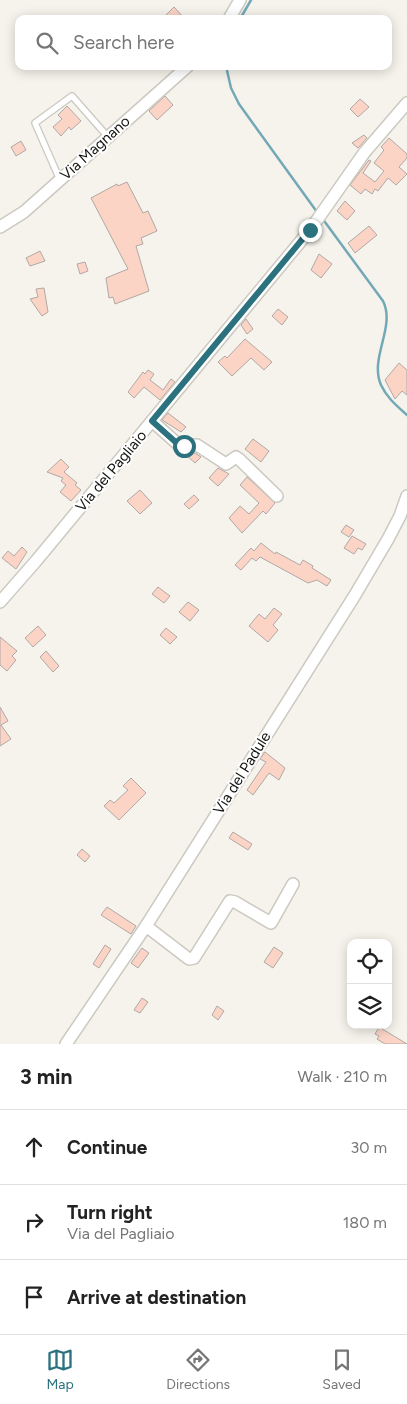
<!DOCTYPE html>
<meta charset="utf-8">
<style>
body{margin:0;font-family:Figtree,sans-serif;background:#f2f2f2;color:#222}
.controls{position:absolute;right:15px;bottom:15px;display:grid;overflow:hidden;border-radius:10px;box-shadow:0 2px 12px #0003}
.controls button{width:45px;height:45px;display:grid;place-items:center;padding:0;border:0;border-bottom:1px solid #e0e0e0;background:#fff;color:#222;font:25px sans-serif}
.stop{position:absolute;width:15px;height:15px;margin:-11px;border:4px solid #2b727e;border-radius:50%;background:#fff}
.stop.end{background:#2b727e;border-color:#fff;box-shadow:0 1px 5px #0008}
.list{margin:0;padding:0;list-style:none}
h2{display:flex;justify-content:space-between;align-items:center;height:65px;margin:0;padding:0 20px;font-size:21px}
h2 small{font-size:16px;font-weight:400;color:#767676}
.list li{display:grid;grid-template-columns:32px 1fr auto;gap:15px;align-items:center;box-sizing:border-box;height:75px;padding:0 20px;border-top:1px solid #e0e0e0}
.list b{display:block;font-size:19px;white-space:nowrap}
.list p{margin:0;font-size:16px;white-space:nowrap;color:#767676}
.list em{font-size:16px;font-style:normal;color:#767676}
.icon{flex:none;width:28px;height:28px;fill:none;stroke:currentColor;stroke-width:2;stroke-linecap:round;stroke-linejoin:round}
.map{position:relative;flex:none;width:407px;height:1044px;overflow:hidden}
.search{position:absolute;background:#fff;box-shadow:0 2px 12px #0003;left:15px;right:15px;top:15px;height:55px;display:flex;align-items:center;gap:12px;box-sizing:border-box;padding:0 18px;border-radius:10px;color:#767676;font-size:19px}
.sheet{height:290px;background:#fff}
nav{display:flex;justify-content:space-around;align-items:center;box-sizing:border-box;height:70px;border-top:1px solid #e0e0e0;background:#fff;font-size:14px;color:#767676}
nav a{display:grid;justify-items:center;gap:2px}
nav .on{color:#2b727e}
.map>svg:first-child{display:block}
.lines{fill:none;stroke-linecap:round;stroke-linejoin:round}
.stream{stroke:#73a8b7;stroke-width:2.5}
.building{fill:#fbd4c6;stroke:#b1a8a5}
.service-casing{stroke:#cbc9c1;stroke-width:8}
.minor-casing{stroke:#cbc9c1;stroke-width:14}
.service{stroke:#fff;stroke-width:5.5}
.minor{stroke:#fff;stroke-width:11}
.route{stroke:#2b727e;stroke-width:6}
.labels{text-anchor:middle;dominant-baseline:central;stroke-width:4;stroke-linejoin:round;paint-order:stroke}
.street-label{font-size:15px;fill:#141411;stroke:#fff}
</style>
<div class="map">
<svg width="407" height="1044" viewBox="0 0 407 1044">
<rect width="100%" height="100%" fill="#f5f3eb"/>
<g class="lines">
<g class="stream">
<path d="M240,19L251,0"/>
<path d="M226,66L231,88L239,104L317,212"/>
<path d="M322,218L383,301C396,327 369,358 381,385C387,398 397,406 407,415"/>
</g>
</g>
<g class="building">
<path d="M174,7L185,19H162Z"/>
<path d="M165,96L173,105L157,120L149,111Z"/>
<path d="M360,99L369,107L358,117L350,109Z"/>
<path d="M67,106L81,121L71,130L69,127L61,136L53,127L62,119L58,115Z"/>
<path d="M364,135L367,138L358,148L352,143Z"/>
<path d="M389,138L407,154V158L399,167L407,174L396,185L388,178L378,191L375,189L372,194L365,189L361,194L350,185L369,160L371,161L363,173L375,182L384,171L374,163L384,150L381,147Z"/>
<path d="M21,141L26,150L16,156L11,147Z"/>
<path d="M127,182L143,213L148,211L157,231L141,238L143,244L136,246L149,291L115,304L113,297L109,298L106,278L128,269L91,198L117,184L118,186Z"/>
<path d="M345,201L355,211L347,220L337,211Z"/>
<path d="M369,226L377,235L355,253L348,243Z"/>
<path d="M40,251L45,261L30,266L26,258Z"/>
<path d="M319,254L332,264L321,278L311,270Z"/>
<path d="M85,262L88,271L80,274L77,264Z"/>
<path d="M44,288L48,312L42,316L30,299L38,297L36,289Z"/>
<path d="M278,309L288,317L282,325L272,316Z"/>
<path d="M246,319L253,329L247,334L241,325Z"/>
<path d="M245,339L272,362L264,370L251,358L232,376L218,362L225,356L227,358Z"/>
<path d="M399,363L407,370V395L402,391L395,399L385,380Z"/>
<path d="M148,370L154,374L150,380L163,390L171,379L175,382L160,400L144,387L134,398L128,392L143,372L145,374Z"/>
<path d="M168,413L186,427L181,432L162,420Z"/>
<path d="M253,439L269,451L261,462L245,449Z"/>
<path d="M188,453H195L201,457L195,463L186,455Z"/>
<path d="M61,459L69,467L64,472L77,483L75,485L81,490L71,501L60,492L66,485L61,481L63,478L47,472Z"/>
<path d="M218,468L229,474L218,486L209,478Z"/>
<path d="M247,477L275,503L266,514L263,511L242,533L229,518L240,506L249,514L259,503L240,485Z"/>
<path d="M140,490L152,503L140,514L127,501Z"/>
<path d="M194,495L199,500L189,509L184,504Z"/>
<path d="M346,525L354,530L349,537L341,532Z"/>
<path d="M352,536L366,544L362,550L358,548L354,554L344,548Z"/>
<path d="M261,543L275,554L276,552L300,565L303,560L313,566L312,568L331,580L327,586L317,580L308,583L260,557L256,561L252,558L241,570L235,565L251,548L254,551Z"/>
<path d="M22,547L27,552L16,569L2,558L8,551L14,556Z"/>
<path d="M158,587L170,596L164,603L152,594Z"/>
<path d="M188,602L199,610L190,621L179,612Z"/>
<path d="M274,608L282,614L273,625L278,630L268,642L249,626L259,614L265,619Z"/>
<path d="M38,626L46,635L33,647L25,638Z"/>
<path d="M166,628L177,637L170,644L160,635Z"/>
<path d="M0,637L17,651L12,656L16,660L7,671L0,665Z"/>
<path d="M46,651L59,666L53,672L40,657Z"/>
<path d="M0,707L8,721L1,725L11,739L0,746Z"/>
<path d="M265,752L285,768L279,780L269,773L253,795L247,790L266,762L260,759Z"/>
<path d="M131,778L146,793L119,820L104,806L110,800L114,803L128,790L123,786Z"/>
<path d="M233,832L252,844L248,850L229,838Z"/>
<path d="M82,849L90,856L85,862L77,855Z"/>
<path d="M107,907L136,926L131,934L101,915Z"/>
<path d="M105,945L111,949L99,968L93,964Z"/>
<path d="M274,947L283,953L273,968L264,962Z"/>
<path d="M142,948L149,953L138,968L131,963Z"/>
<path d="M142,998L148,1002L140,1013L134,1010Z"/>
<path d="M217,1006L224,1011L218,1020L212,1015Z"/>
<path d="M379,1027L407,1044H385L377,1039L379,1036L375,1034Z"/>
</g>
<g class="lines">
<g class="service-casing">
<path id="service" d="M60,180L35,123L72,96L108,137"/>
</g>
<g class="minor-casing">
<g id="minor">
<path d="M229,19L240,0"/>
<path d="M0,227L24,212L188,66"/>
<path d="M152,421L180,446L197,445L226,464L236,457L239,459L277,496"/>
<path d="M0,602L36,561L310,230L364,153L407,103"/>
<path d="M146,926L189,959L194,958L230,901L235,902L271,923L293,884"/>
<path d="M66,1044L146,926L355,595L388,539L400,516L407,496"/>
</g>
</g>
<use href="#service" class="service"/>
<use href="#minor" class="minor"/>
</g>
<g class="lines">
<path class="route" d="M184,446H180L152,421L310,230"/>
</g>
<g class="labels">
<g class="street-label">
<text transform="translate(95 148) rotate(-42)">Via Magnano</text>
<text transform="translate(111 471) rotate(-50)">Via del Pagliaio</text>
<text transform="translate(242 773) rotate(-58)">Via del Padule</text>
</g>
</g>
</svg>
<div class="controls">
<button><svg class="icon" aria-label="locate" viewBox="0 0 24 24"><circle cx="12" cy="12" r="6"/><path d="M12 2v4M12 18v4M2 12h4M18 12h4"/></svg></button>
<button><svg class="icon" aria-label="layers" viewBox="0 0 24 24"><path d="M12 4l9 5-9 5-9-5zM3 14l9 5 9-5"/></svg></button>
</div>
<div class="stop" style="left:184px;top:446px"></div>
<div class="stop end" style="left:310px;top:230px"></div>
<div class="search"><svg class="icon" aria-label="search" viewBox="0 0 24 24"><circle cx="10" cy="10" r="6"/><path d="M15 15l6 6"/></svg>Search here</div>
</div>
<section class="sheet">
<h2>3 min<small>Walk · 210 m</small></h2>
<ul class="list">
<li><svg class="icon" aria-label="ahead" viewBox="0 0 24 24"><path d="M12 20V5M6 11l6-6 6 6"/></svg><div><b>Continue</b></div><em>30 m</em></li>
<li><svg class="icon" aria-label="right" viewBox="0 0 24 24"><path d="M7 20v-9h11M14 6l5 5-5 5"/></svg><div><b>Turn right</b><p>Via del Pagliaio</p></div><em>180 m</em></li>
<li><svg class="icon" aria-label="arrive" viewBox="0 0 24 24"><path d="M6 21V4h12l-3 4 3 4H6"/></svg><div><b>Arrive at destination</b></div></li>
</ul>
</section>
<nav>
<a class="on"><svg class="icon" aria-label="map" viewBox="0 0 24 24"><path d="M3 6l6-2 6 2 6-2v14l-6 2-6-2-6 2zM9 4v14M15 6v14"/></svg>Map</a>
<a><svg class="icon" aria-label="directions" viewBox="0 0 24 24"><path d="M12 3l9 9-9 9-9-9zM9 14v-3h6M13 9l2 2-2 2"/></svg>Directions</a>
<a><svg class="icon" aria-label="saved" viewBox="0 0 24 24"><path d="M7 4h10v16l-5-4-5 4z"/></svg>Saved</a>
</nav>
